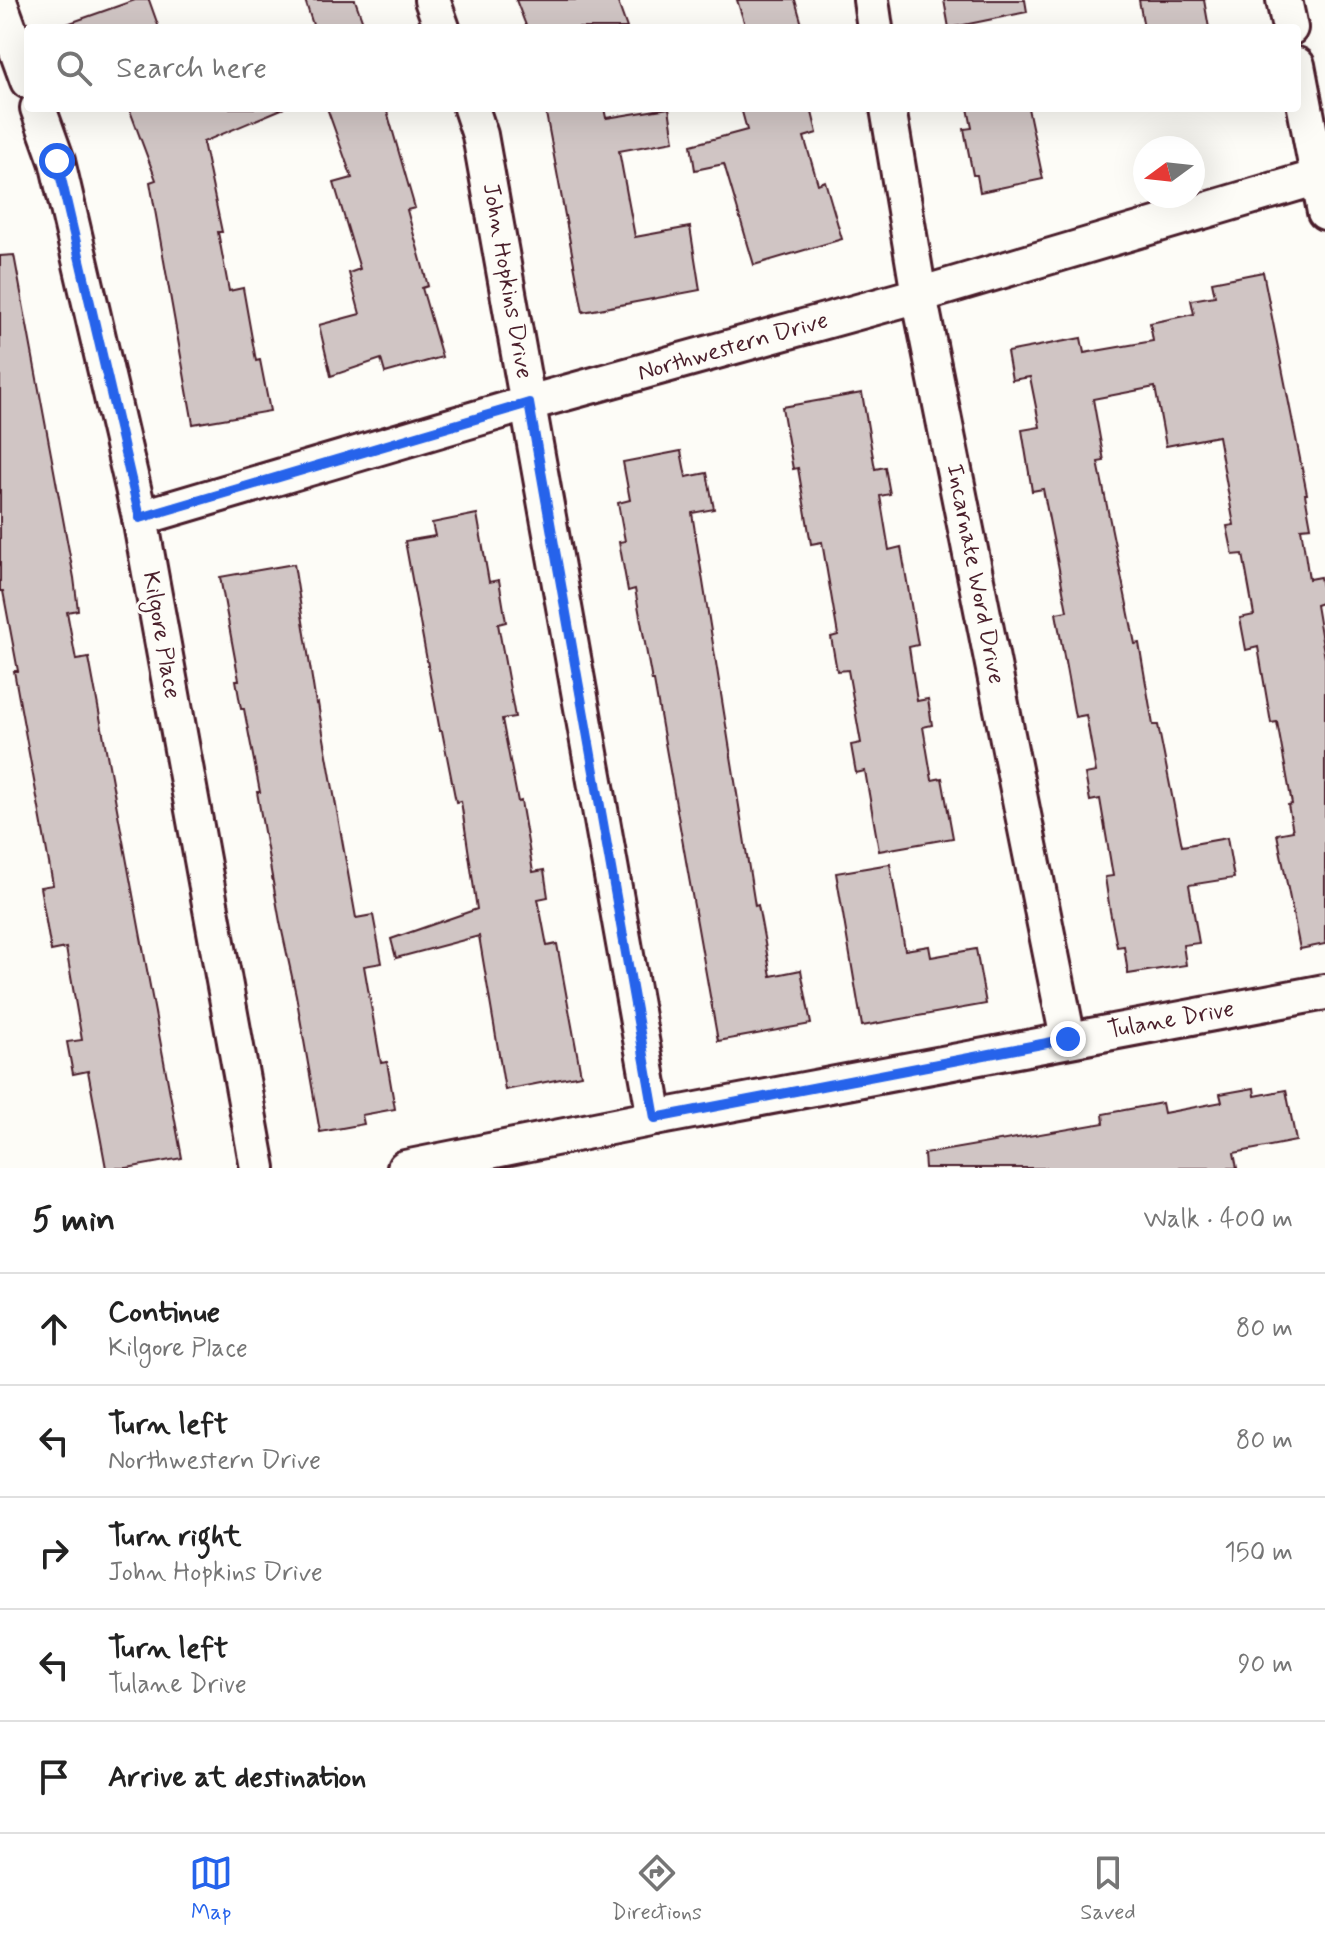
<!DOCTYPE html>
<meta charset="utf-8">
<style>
body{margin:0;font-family:Mynerve,sans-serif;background:#f2f2f2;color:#222}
.compass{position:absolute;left:1133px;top:136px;width:72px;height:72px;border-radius:50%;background:#fff;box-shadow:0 8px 32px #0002;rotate:255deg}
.stop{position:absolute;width:24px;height:24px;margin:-18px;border:6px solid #2563eb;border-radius:50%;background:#fff}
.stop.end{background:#2563eb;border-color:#fff;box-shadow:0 2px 8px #0008}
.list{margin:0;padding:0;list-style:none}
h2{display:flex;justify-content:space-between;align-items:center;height:104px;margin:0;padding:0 32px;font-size:34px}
h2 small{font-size:26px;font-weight:400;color:#767676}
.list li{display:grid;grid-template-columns:52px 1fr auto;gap:24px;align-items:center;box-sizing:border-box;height:112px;padding:0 32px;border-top:2px solid #e0e0e0}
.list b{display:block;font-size:30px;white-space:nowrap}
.list p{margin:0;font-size:26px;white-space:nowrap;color:#767676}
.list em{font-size:26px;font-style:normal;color:#767676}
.icon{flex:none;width:44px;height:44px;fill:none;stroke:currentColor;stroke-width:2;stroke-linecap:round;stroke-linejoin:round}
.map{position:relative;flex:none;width:1325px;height:1168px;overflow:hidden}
.search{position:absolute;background:#fff;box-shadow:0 8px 32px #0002;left:24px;right:24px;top:24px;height:88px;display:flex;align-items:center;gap:20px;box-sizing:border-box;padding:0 28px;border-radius:8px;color:#767676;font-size:30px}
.sheet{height:664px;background:#fff}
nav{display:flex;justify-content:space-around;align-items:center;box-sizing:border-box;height:112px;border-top:2px solid #e0e0e0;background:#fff;font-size:22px;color:#767676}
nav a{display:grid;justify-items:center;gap:4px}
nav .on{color:#2563eb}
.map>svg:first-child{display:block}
.building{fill:#d0c5c4;stroke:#4a1f2b;stroke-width:2}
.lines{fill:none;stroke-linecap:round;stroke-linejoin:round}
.street-casing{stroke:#4a1f2b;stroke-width:40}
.street{stroke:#fdfcf7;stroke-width:34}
.route{stroke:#2563eb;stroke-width:10}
.labels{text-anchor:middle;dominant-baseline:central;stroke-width:6;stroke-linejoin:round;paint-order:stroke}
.street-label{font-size:24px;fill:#4a1f2b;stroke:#fdfcf7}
</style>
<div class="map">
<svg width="1325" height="1168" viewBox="0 0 1325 1168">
<rect width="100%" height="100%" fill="#fdfcf7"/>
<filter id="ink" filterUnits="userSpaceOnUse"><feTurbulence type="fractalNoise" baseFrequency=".0125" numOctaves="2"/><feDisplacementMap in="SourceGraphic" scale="16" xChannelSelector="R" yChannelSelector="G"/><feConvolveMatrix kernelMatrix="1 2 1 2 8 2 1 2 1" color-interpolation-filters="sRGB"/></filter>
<g filter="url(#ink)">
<g class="building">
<path d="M135,0H149L159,28H67V24Z"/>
<path d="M305,0H355L365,28H314Z"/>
<path d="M516,0H617L627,28H527Z"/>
<path d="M737,0H795L803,28H746Z"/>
<path d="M944,0H1025L1027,12L949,28Z"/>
<path d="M1139,0H1204L1209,28H1144Z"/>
<path d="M129,108H284L203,142L222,232H218L229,291L243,288L256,361L260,360L270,411L193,424L150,182L156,180Z"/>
<path d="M327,108H386L415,208L407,210L428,286L422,288L442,357L385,373L381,359L331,376L319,325L360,314L349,273L360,269L334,183L352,178Z"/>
<path d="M545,108H604L606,118L669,108L674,141L619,151L635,237L690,227L700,290L583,312Z"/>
<path d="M741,108H811L817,133L804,137L818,184L825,181L842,239L754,265L724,164L695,170L691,145L747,130Z"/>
<path d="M968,108H1028L1043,179L980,192L977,175H973L964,129L972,128Z"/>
<path d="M14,255L74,578L78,610L67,612L76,660L89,658L182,1158L127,1168H106L88,1071L73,1074L67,1042L82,1040L66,948L51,951L40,887L53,885L14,671H18L3,591H0V256Z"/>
<path d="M1263,272L1307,494H1305L1311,527L1301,528L1309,579L1320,577L1325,602L1316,605L1325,658V944L1300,949L1277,834L1293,831L1288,805L1292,804L1277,722L1271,723L1258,647L1246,650L1240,618L1254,615L1243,554L1233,555L1227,526L1234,525L1218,436L1166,446L1155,387L1093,399L1104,461L1098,462L1135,644L1139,643L1153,725H1158L1182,846L1227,838L1234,878L1189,885L1199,943L1183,945L1186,965L1128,974L1124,946L1117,947L1110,911L1105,877L1113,876L1100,799L1090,801L1085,774L1096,772L1086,715L1075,717L1056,613L1067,611L1058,564L1043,489L1032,491L1022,430L1040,427L1030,377L1012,380L1007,352L1081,338L1084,353L1153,341L1150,323L1194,314L1191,300L1215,296L1212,282Z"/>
<path d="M862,393L875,469L885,467L890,494L880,496L889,550L901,547L918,645L909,647L917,701L928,699L932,725L923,727L932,780L942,778L953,838L879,851L865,771L856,773L851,745L861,743L848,670L837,671L831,637L838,635L822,542L811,544L798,468L793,469L782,407Z"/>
<path d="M681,451L686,477L707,473L714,509L692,513L755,906L758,905L771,976L801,970L811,1024L718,1041L654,681H652L635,589L628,591L619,542L625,541L618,503L630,500L623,462Z"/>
<path d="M477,514L489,582L499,580L506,622L498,624L515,717L502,719L518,802L521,801L533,872L544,870L548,897L538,899L547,946L557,944L581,1075L505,1090L479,936L396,958L391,939L477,909L461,801L456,802L442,731H440L405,541L435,536L432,523Z"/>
<path d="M294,564L316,704L318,703L320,716L356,918L373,915L382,963L364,966L381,1063L387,1062L395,1109L362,1115L364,1124L320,1132L296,995L280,922L257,792H260L244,709H241L236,680H239L220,577Z"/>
<path d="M890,864L905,950L929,946L931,957L976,949L986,1004L862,1026L836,873Z"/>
<path d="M1254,1088L1255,1096L1286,1090L1296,1141L1234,1153L1237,1168H925L924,1154L1104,1123L1103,1114L1162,1103L1164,1113L1222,1102L1220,1094Z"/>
</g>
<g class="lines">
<g class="street-casing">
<g id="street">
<path d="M432,0L442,28"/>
<path d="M871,0L875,28"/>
<path d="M1284,0L1290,28"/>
<path d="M0,4L28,81"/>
<path d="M1297,65L1325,212"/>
<path d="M38,108L57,161L140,518L258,1168"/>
<path d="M471,108L480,135L655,1118"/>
<path d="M888,108L919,295L1068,1039"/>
<path d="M140,518L529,403L919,295L1325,175"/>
<path d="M405,1168L655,1118L1325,992"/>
</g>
</g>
<use href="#street" class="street"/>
</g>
</g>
<g class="lines" filter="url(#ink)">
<path class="route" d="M57,161L140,518L529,403L655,1118L1068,1039"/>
</g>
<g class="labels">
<g class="street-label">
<text transform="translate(507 281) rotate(80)">John Hopkins Drive</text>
<text transform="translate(733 347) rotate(-16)">Northwestern Drive</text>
<text transform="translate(975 574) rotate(79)">Incarnate Word Drive</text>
<text transform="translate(161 635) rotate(80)">Kilgore Place</text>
<text transform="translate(1171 1020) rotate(-10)">Tulane Drive</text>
</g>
</g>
</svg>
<svg class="compass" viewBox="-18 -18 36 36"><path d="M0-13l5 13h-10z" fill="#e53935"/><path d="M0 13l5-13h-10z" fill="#767676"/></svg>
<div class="stop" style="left:57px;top:161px"></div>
<div class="stop end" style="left:1068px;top:1039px"></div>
<div class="search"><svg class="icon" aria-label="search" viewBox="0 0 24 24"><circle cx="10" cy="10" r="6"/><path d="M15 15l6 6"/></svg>Search here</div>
</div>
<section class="sheet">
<h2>5 min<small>Walk · 400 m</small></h2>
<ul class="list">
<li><svg class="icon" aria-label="ahead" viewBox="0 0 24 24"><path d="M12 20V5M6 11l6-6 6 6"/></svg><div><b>Continue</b><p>Kilgore Place</p></div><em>80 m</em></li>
<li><svg class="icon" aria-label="left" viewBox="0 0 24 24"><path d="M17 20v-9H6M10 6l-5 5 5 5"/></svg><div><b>Turn left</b><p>Northwestern Drive</p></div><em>80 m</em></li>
<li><svg class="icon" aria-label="right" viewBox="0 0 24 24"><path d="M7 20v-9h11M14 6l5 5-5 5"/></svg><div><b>Turn right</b><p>John Hopkins Drive</p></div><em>150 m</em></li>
<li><svg class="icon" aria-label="left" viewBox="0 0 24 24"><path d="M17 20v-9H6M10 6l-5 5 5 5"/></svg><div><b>Turn left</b><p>Tulane Drive</p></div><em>90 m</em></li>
<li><svg class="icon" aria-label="arrive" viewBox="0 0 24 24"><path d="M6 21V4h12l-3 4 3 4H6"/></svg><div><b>Arrive at destination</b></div></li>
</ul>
</section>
<nav>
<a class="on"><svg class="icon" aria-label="map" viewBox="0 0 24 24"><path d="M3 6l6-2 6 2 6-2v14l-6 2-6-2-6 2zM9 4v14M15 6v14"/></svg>Map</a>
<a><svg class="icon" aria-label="directions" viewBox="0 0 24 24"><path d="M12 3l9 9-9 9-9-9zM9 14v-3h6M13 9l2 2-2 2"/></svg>Directions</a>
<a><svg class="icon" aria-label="saved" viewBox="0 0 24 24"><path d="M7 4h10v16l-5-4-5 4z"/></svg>Saved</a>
</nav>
